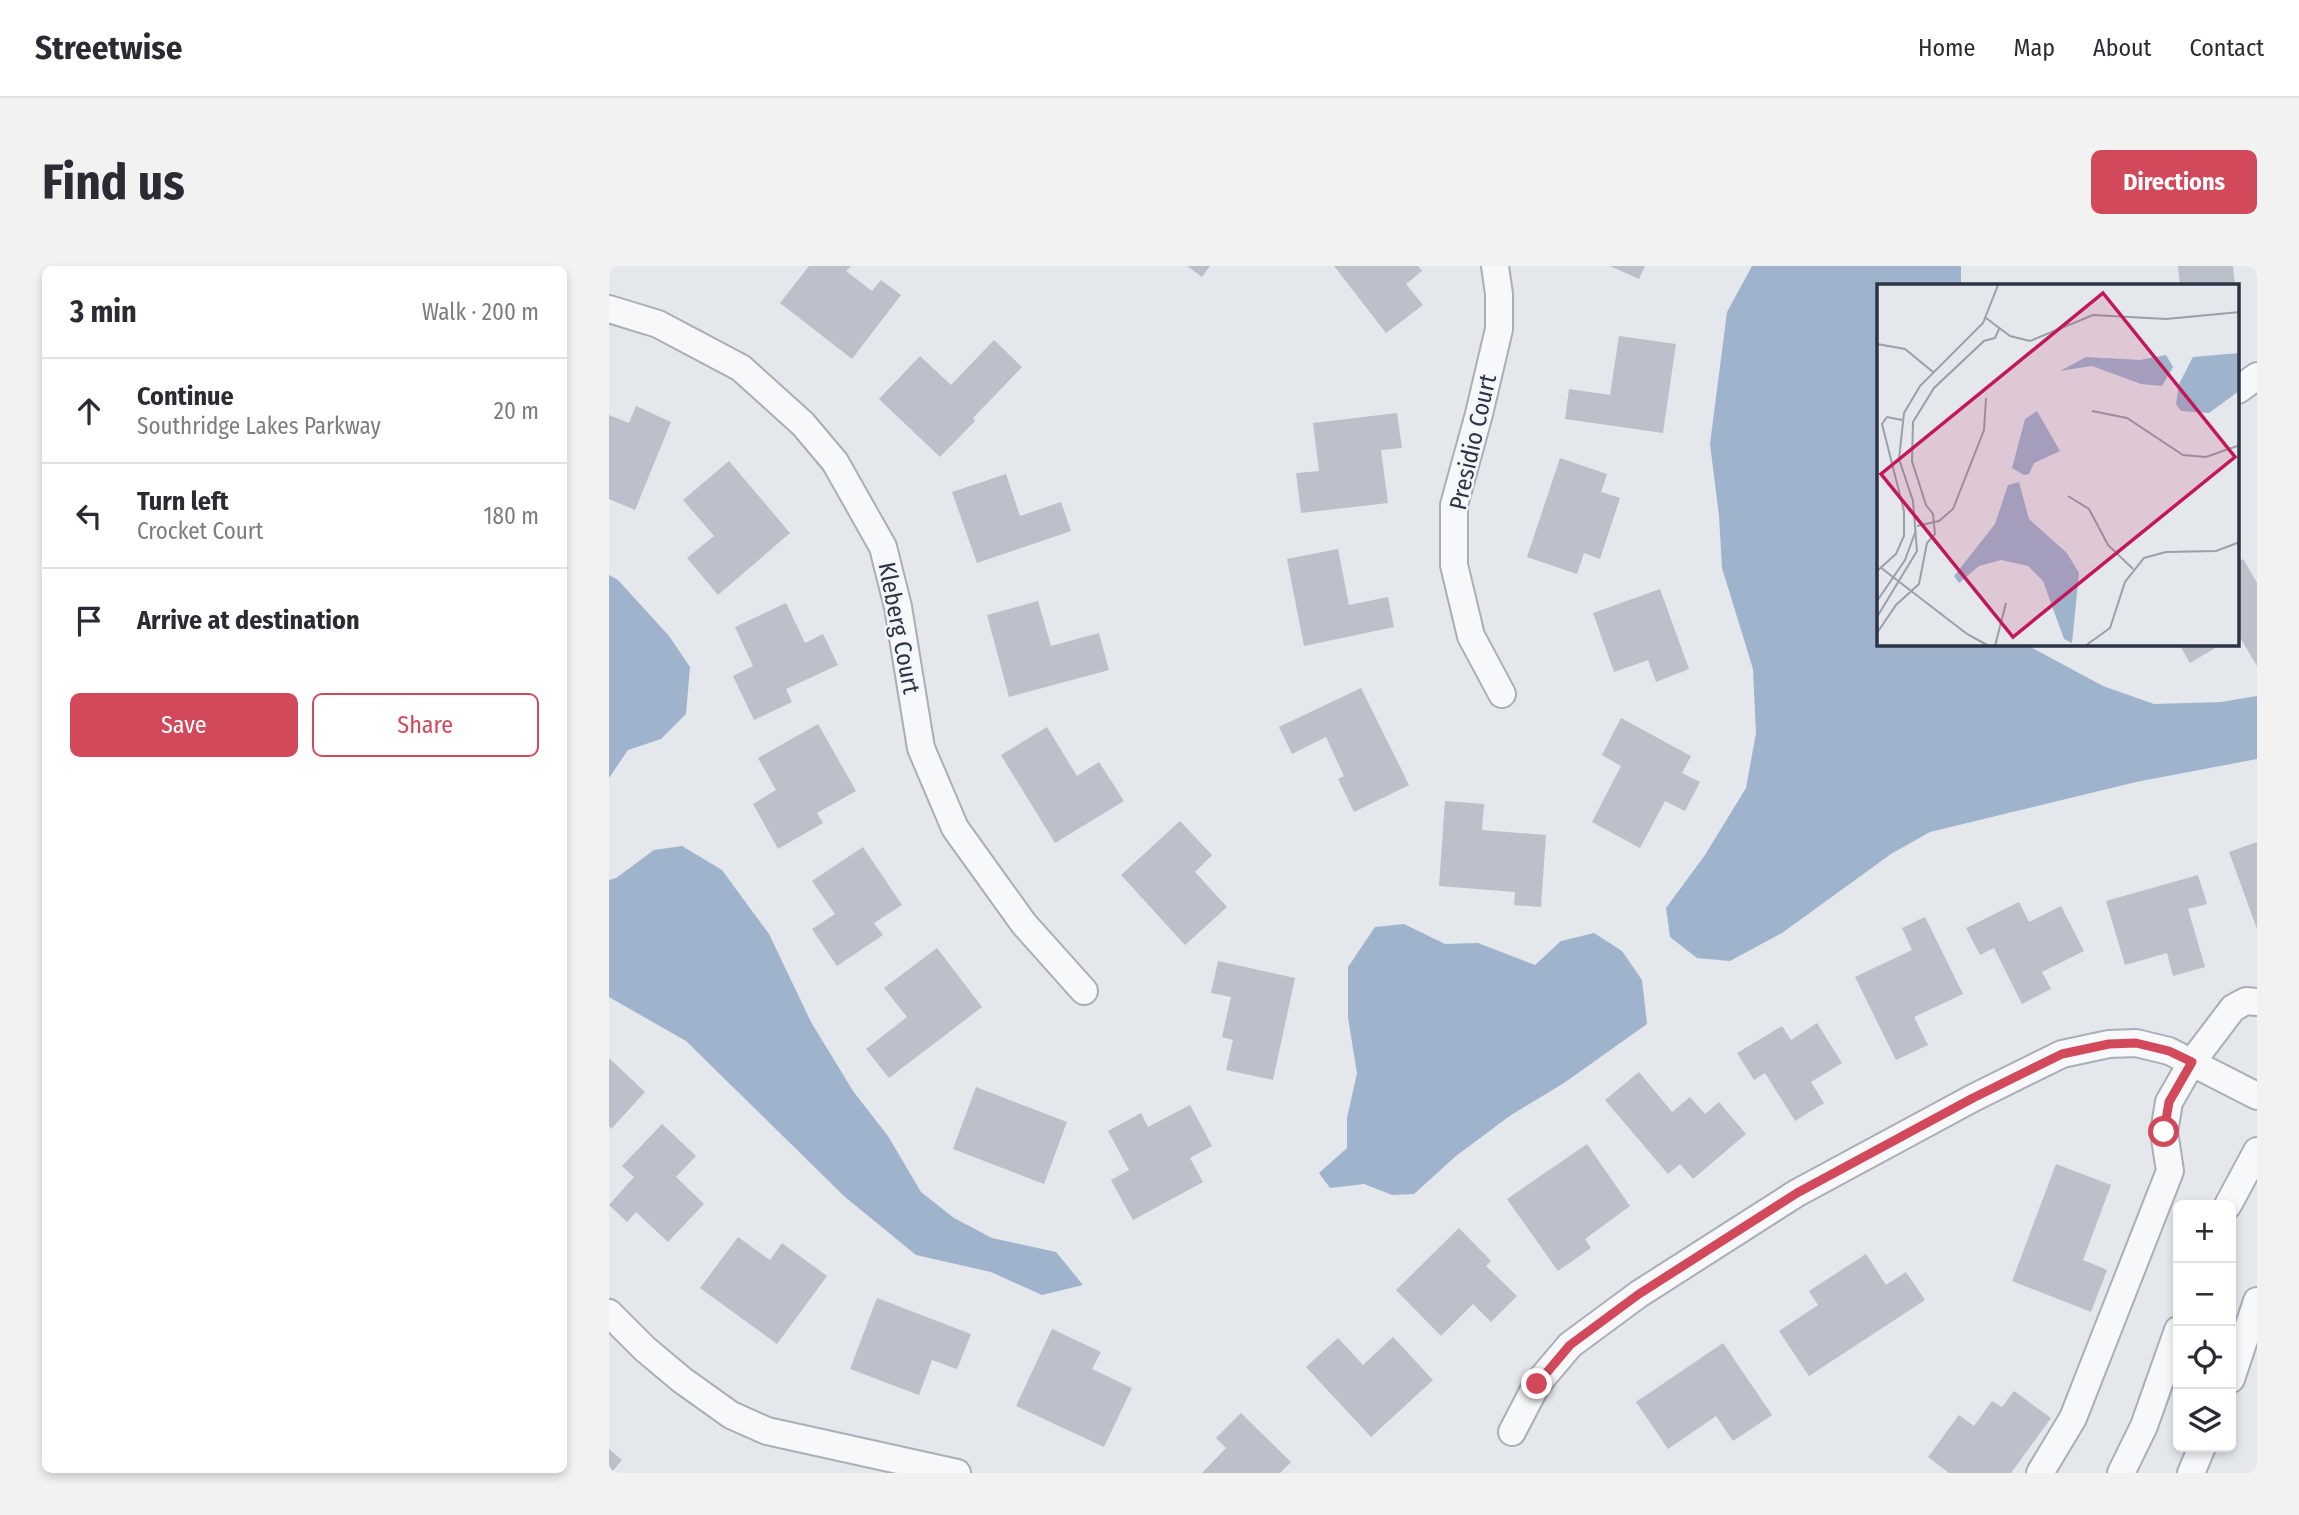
<!DOCTYPE html>
<meta charset="utf-8">
<style>
body{margin:0;font-family:"Fira Sans Condensed",sans-serif;background:#f2f2f3;color:#2b2b33}
.controls{position:absolute;right:21px;bottom:21px;display:grid;overflow:hidden;border-radius:10px;box-shadow:0 4px 10px #0003}
.controls button{width:63px;height:63px;display:grid;place-items:center;padding:0;border:0;border-bottom:2px solid #e1e1e2;background:#fff;color:#2b2b33;font:35px sans-serif}
.stop{position:absolute;width:21px;height:21px;margin:-16px;border:5px solid #d1495b;border-radius:50%;background:#fff}
.stop.end{background:#d1495b;border-color:#fff;box-shadow:0 2px 7px #0008}
.list{margin:0;padding:0;list-style:none}
h2{display:flex;justify-content:space-between;align-items:center;height:91px;margin:0;padding:0 28px;font-size:30px}
h2 small{font-size:23px;font-weight:400;color:#7c7c81}
.list li{display:grid;grid-template-columns:46px 1fr auto;gap:21px;align-items:center;box-sizing:border-box;height:105px;padding:0 28px;border-top:2px solid #e1e1e2}
.list b{display:block;font-size:26px;white-space:nowrap}
.list p{margin:0;font-size:23px;white-space:nowrap;color:#7c7c81}
.list em{font-size:23px;font-style:normal;color:#7c7c81}
.actions{display:flex;gap:14px;padding:21px 28px}
.actions a{flex:1;padding:16px 0;border:2px solid #d1495b;border-radius:10px;text-align:center;font-size:24px;color:#d1495b}
.actions .main{background:#d1495b;color:#fff}
.icon{flex:none;width:38px;height:38px;fill:none;stroke:currentColor;stroke-width:2;stroke-linecap:round;stroke-linejoin:round}
.map{position:relative;flex:none;width:1648px;height:1207px;overflow:hidden;border-radius:10px}
header{display:flex;align-items:center;gap:42px;box-sizing:border-box;height:98px;padding:0 35px;background:#fff;border-bottom:2px solid #e1e1e2}
header strong{font-size:33px}
nav{display:flex;gap:38px;margin-inline-start:auto;font-size:24px}
.intro{display:flex;align-items:center;justify-content:space-between;box-sizing:border-box;height:168px;padding:0 42px}
h1{margin:0;font-size:49px}
.button{padding:18px 32px;border-radius:10px;background:#d1495b;color:#fff;font-size:24px;font-weight:700}
main{display:flex;gap:42px;padding:0 42px}
aside{flex:1;background:#fff;border-radius:10px;box-shadow:0 4px 10px #0003}
.map>svg:first-child{display:block}
.water{fill:#9fb4cc}
.building{fill:#bbc0ca}
.lines{fill:none;stroke-linecap:round;stroke-linejoin:round}
.minor-casing{stroke:#a9aeb7;stroke-width:30}
.minor{stroke:#f7f8fa;stroke-width:26}
.route{stroke:#d1495b;stroke-width:9}
.labels{text-anchor:middle;dominant-baseline:central;stroke-width:5;stroke-linejoin:round;paint-order:stroke}
.street-label{font-size:24px;fill:#2b3445;stroke:#f4f6f9}
.inset-road{fill:none;stroke:#9a9fa9;stroke-width:2}
.view{fill:#c2185b;fill-opacity:0.15;stroke:#c2185b;stroke-width:3.5}
.inset-edge{fill:none;stroke:#2b3445;stroke-width:3.5}
</style>
<header>
<strong>Streetwise</strong>
<nav><a>Home</a><a>Map</a><a>About</a><a>Contact</a></nav>
</header>
<div class="intro"><h1>Find us</h1><a class="button">Directions</a></div>
<main>
<aside>
<h2>3 min<small>Walk · 200 m</small></h2>
<ul class="list">
<li><svg class="icon" aria-label="ahead" viewBox="0 0 24 24"><path d="M12 20V5M6 11l6-6 6 6"/></svg><div><b>Continue</b><p>Southridge Lakes Parkway</p></div><em>20 m</em></li>
<li><svg class="icon" aria-label="left" viewBox="0 0 24 24"><path d="M17 20v-9H6M10 6l-5 5 5 5"/></svg><div><b>Turn left</b><p>Crocket Court</p></div><em>180 m</em></li>
<li><svg class="icon" aria-label="arrive" viewBox="0 0 24 24"><path d="M6 21V4h12l-3 4 3 4H6"/></svg><div><b>Arrive at destination</b></div></li>
</ul>
<div class="actions"><a class="main">Save</a><a>Share</a></div>
</aside>
<div class="map">
<svg width="1648" height="1207" viewBox="0 0 1648 1207">
<rect width="100%" height="100%" fill="#e4e7ec"/>
<g class="water">
<path d="M1143,0H1352V19H1270V378H1416L1494,420L1545,438L1612,436L1648,430V493L1527,516L1321,566L1282,588L1173,667L1121,695L1088,692L1061,671L1057,642L1096,589L1137,522L1147,467L1144,403L1113,302L1110,250L1101,178L1118,46Z"/>
<path d="M0,309L9,314L60,370L81,401L77,448L52,473L19,484L0,512Z"/>
<path d="M73,580L113,604L160,668L202,756L244,825L279,870L312,926L345,952L383,972L447,986L474,1019L433,1029L382,1006L307,989L236,931L77,775L0,731V614L7,612L45,584Z"/>
<path d="M795,658L836,678L869,677L926,699L952,675L985,667L1013,685L1033,714L1038,758L955,817L902,849L847,890L805,928L783,929L755,918L721,922L710,907L738,882V852L748,807L739,752V701L766,661Z"/>
</g>
<g class="building">
<path d="M200,0H242L237,5L263,25L272,14L292,29L243,93L171,37Z"/>
<path d="M578,0H601L593,11Z"/>
<path d="M725,0H809L813,5L797,18L814,39L777,67Z"/>
<path d="M1001,0H1036L1030,13Z"/>
<path d="M1569,0H1624L1626,19H1571Z"/>
<path d="M1010,70L1067,78L1054,167L956,153L960,123L1001,129Z"/>
<path d="M385,74L413,101L364,152L366,155L331,191L270,133L311,90L342,119Z"/>
<path d="M27,140L62,156L26,244L0,233V149L20,157Z"/>
<path d="M788,147L793,182L772,184L779,237L692,247L687,207L710,205L704,157Z"/>
<path d="M951,192L998,208L992,226L1011,232L991,293L975,287L968,308L918,291Z"/>
<path d="M120,195L181,267L109,329L78,292L105,270L74,234Z"/>
<path d="M397,208L411,250L452,236L462,265L368,297L343,226Z"/>
<path d="M729,283L740,339L779,331L785,361L695,380L678,293Z"/>
<path d="M1634,293L1648,317V400L1629,368V296Z"/>
<path d="M1051,323L1080,403L1047,416L1039,394L1005,406L984,347Z"/>
<path d="M429,335L442,380L490,367L500,404L400,431L378,349Z"/>
<path d="M177,337L196,377L214,368L229,399L177,423L183,436L145,454L124,410L144,400L126,361Z"/>
<path d="M1570,378H1613L1581,397Z"/>
<path d="M752,422L800,519L745,546L729,513L735,510L717,471L683,488L670,461Z"/>
<path d="M1012,452L1082,490L1073,507L1091,516L1076,545L1056,535L1031,582L983,556L1012,500L993,489Z"/>
<path d="M209,458L247,525L208,547L214,557L169,583L144,538L167,524L149,492Z"/>
<path d="M438,461L468,510L490,496L515,535L446,577L392,489Z"/>
<path d="M836,535L875,538L873,564L937,569L932,641L905,639L906,626L830,620Z"/>
<path d="M571,555L603,589L586,606L618,641L576,679L512,609Z"/>
<path d="M1648,576V663L1620,586Z"/>
<path d="M254,581L293,639L265,657L274,669L228,700L203,663L226,648L203,615Z"/>
<path d="M1589,609L1598,638L1579,643L1596,701L1564,710L1558,687L1516,699L1497,635Z"/>
<path d="M1410,636L1420,656L1452,640L1475,685L1433,706L1442,723L1413,738L1385,682L1371,689L1357,662Z"/>
<path d="M1316,651L1354,728L1305,751L1319,779L1287,794L1246,711L1303,684L1293,662Z"/>
<path d="M328,682L373,741L280,812L257,783L298,751L275,722Z"/>
<path d="M609,695L686,712L664,814L617,804L624,774L613,771L622,731L602,727Z"/>
<path d="M1208,757L1233,797L1202,816L1215,837L1186,855L1156,807L1145,814L1128,787L1173,760L1182,774Z"/>
<path d="M0,792L36,826L2,863L0,860Z"/>
<path d="M1030,806L1063,846L1081,831L1096,848L1110,836L1137,868L1084,913L1071,898L1059,908L996,834Z"/>
<path d="M367,821L458,856L435,918L344,883Z"/>
<path d="M581,839L603,880L581,892L594,916L524,954L502,914L520,904L499,865L532,847L539,861Z"/>
<path d="M53,858L87,890L67,911L95,938L59,976L27,946L18,956L0,939L25,911L13,900Z"/>
<path d="M978,878L1021,940L976,973L982,982L949,1005L898,933Z"/>
<path d="M1447,898L1502,919L1474,994L1498,1004L1482,1046L1403,1015Z"/>
<path d="M850,962L882,995L877,1000L908,1030L882,1056L864,1038L832,1070L787,1024Z"/>
<path d="M129,971L161,994L173,977L218,1010L168,1078L91,1022Z"/>
<path d="M1257,988L1277,1019L1297,1006L1316,1034L1200,1110L1170,1065L1209,1039L1200,1025Z"/>
<path d="M268,1032L362,1068L348,1103L323,1094L310,1129L241,1103Z"/>
<path d="M443,1063L492,1086L483,1103L523,1122L495,1181L407,1140Z"/>
<path d="M784,1071L824,1114L762,1171L697,1101L729,1072L754,1099Z"/>
<path d="M1114,1077L1163,1149L1124,1175L1107,1150L1059,1183L1027,1136Z"/>
<path d="M1405,1125L1442,1152L1402,1207H1340L1319,1191L1350,1149L1365,1160L1383,1135L1393,1141Z"/>
<path d="M632,1147L682,1196L671,1207H593L617,1182L607,1172Z"/>
<path d="M0,1183L13,1194L2,1207H0Z"/>
</g>
<g class="lines">
<g class="minor-casing">
<g id="minor">
<path d="M886,0L890,28V63L870,148L845,239V299L862,370L893,428"/>
<path d="M0,43L49,58L132,102L194,158L226,196L274,281L289,341L312,482L346,562L415,658L475,725"/>
<path d="M1629,124L1648,110"/>
<path d="M1619,939L1648,885"/>
<path d="M0,1047L36,1083L73,1114L122,1149L158,1165L348,1207"/>
<path d="M1622,1113L1648,1035"/>
<path d="M903,1166L928,1118L961,1079L1030,1028L1188,927L1364,832L1453,788L1500,778L1527,777L1560,785L1648,830"/>
<path d="M1431,1207L1464,1152L1561,905L1555,866L1560,836L1583,796L1624,742L1637,735L1648,736"/>
<path d="M1512,1207L1535,1160L1569,1064"/>
<path d="M1582,1207L1593,1181"/>
</g>
</g>
<use href="#minor" class="minor"/>
</g>
<g class="lines">
<path class="route" d="M928,1118L961,1079L1030,1028L1188,927L1364,832L1453,788L1500,778L1527,777L1560,785L1583,796L1560,836L1555,866"/>
</g>
<g class="labels">
<g class="street-label">
<text transform="translate(864 176) rotate(-77)">Presidio Court</text>
<text transform="translate(290 362) rotate(79)">Kleberg Court</text>
</g>
</g>
<g transform="translate(1268 18)">
<rect width="362" height="362" fill="#e4e7ec"/>
<path d="M362,69V107L332,129L304,127L299,120L302,100L316,73ZM289,71L296,83L285,102L264,100L215,82L183,87L209,73L263,76ZM160,127L183,167L157,179L152,190L147,191L135,184L148,135ZM142,198L152,235L190,269L202,289L195,359L187,355L166,297L151,282L124,276L102,282L82,299L77,292L118,240L131,201Z" fill="#9fb4cc"/>
<path class="inset-road" d="M109,34L133,52L153,57L216,31L289,35L363,28M0,60L28,65L56,88M215,127L250,134L306,171L329,173L363,161M191,212L212,225L231,261L256,285M40,242L62,237L76,225L107,146L109,114M3,283L90,350L112,362M0,287L19,270L27,252V227L5,140L10,133L25,136M0,317L28,276L39,246M0,333L40,267L36,217L22,175L27,129L43,102L106,39L121,1M0,349L19,321L42,300L50,259L58,250L56,230L49,221L35,177L36,138L57,104L107,57L118,54L122,45M118,362L129,319M208,362L233,344L248,298L267,274L289,268L339,267L363,258"/>
<path class="view" d="M226,9L358,173L136,353L4,190Z"/>
<rect width="362" height="362" class="inset-edge"/>
</g>
</svg>
<div class="controls">
<button>+</button>
<button>−</button>
<button><svg class="icon" aria-label="locate" viewBox="0 0 24 24"><circle cx="12" cy="12" r="6"/><path d="M12 2v4M12 18v4M2 12h4M18 12h4"/></svg></button>
<button><svg class="icon" aria-label="layers" viewBox="0 0 24 24"><path d="M12 4l9 5-9 5-9-5zM3 14l9 5 9-5"/></svg></button>
</div>
<div class="stop" style="left:1555px;top:866px"></div>
<div class="stop end" style="left:928px;top:1118px"></div>
</div>
</main>
